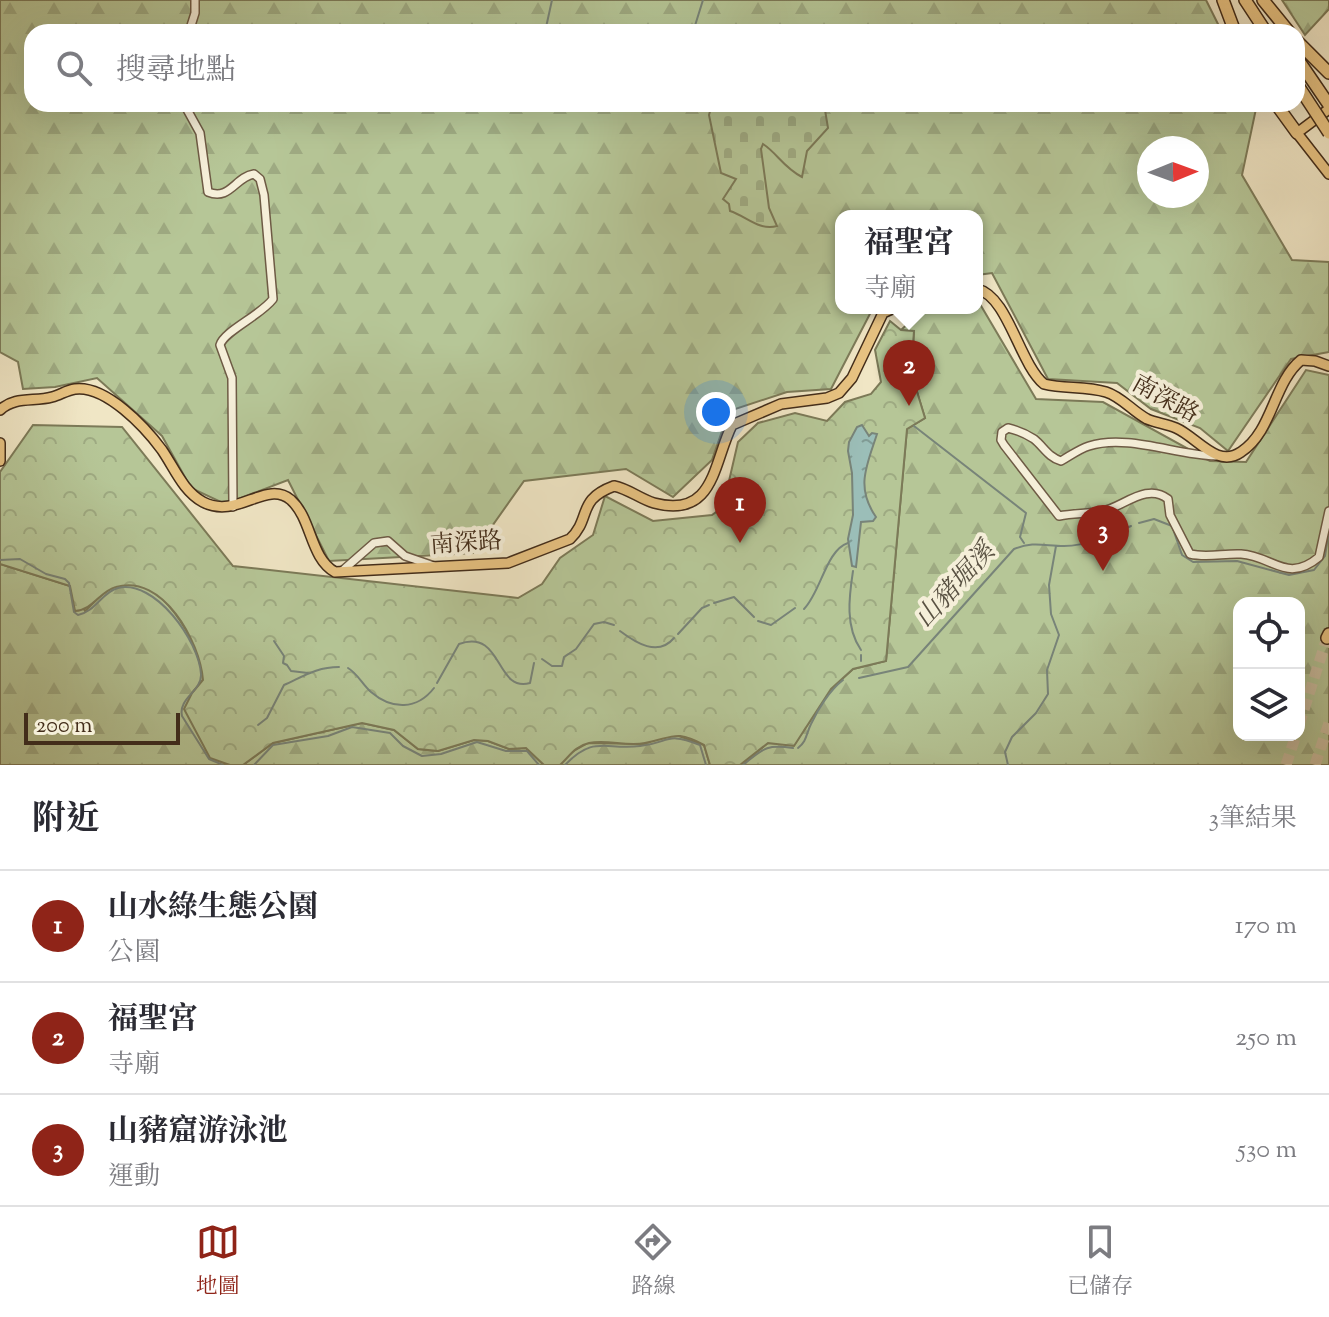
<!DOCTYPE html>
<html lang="zh-TW">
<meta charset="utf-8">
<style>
body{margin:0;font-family:"Sorts Mill Goudy","Noto Serif TC",serif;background:#f7f7f7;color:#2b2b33}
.controls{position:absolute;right:24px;bottom:24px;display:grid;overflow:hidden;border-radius:16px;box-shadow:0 8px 32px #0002}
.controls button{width:72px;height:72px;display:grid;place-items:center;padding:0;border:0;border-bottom:2px solid #e1e1e2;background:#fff;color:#2b2b33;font:40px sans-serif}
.compass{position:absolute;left:1137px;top:136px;width:72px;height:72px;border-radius:50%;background:#fff;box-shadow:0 8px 32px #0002;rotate:89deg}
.scale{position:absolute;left:24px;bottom:20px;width:156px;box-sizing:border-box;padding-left:8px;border:4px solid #432d1a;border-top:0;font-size:22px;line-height:28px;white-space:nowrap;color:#432d1a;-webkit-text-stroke:6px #f5efd9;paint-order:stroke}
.you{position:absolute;left:716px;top:412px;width:28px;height:28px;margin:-20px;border:6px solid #fff;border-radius:50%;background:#1a73e8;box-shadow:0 0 0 12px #1a73e833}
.badge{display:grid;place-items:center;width:52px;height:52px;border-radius:50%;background:#8f2418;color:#fff;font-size:26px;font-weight:700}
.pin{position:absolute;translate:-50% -66px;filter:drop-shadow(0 2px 4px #0008)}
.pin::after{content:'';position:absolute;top:42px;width:28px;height:24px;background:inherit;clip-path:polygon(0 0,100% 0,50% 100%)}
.popup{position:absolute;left:835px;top:210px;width:148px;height:104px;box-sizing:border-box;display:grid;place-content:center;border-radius:16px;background:#fff;filter:drop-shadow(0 2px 6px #0005);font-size:26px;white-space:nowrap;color:#7c7c81}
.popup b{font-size:30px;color:#2b2b33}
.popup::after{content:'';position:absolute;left:50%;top:100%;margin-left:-16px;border:16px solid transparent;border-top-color:#fff}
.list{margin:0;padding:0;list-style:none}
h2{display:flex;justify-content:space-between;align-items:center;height:104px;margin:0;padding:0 32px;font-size:34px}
h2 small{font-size:26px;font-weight:400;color:#7c7c81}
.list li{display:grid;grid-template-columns:52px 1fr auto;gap:24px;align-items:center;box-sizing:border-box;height:112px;padding:0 32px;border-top:2px solid #e1e1e2}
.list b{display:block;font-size:30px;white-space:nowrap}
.list p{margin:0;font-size:26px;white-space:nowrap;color:#7c7c81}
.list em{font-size:26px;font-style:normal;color:#7c7c81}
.icon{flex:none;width:44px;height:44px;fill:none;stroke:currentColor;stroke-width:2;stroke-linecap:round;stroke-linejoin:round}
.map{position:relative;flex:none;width:1329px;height:765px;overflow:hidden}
.search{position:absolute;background:#fff;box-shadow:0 8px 32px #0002;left:24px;right:24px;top:24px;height:88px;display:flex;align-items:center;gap:20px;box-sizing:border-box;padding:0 28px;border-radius:24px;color:#7c7c81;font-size:30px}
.sheet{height:440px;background:#fff}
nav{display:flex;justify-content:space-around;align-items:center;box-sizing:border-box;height:112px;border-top:2px solid #e1e1e2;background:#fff;font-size:22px;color:#7c7c81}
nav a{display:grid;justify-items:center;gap:4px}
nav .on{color:#8f2418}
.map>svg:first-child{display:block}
.forest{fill:url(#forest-firs);stroke:#7c7a58;stroke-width:2;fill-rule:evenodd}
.cemetery{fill:url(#cemetery-stones);stroke:#7c7a58;stroke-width:2}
.park{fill:url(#park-crowns);stroke:#7c7a58;stroke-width:2}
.water{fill:url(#water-ripples);stroke:#788479;stroke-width:2}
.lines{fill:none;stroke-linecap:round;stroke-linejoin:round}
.stream{stroke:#788479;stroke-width:2}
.highway-tunnel{stroke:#cdc1a3;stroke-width:11;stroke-dasharray:11 5.5;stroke-linecap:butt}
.minor-casing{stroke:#6e5b45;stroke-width:10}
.major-casing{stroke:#432d1a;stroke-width:12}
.highway-casing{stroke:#432d1a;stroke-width:14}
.minor{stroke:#f5efd9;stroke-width:7}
.major{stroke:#e8c382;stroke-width:9}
.highway{stroke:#e8c382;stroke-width:11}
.highway-bridge-casing{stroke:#432d1a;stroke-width:14;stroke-linecap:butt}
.highway-bridge{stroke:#e8c382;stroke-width:11}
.labels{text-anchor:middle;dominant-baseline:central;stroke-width:8;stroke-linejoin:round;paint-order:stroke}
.street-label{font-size:24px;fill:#432d1a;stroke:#f5efd9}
.water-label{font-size:26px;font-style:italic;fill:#595142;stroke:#f5efd9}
</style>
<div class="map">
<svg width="1329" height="765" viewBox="0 0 1329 765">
<defs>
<pattern id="forest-firs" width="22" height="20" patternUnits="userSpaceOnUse" patternTransform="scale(2)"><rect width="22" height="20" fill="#b6c697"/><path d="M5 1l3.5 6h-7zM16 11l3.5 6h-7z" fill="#9eaa82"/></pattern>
<pattern id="cemetery-stones" width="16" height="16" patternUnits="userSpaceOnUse" patternTransform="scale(2)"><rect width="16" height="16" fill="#b6c697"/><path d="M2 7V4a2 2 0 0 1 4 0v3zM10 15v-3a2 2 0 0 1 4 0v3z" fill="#9eaa82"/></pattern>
<pattern id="park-crowns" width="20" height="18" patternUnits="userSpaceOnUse" patternTransform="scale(2)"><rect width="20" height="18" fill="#b6c697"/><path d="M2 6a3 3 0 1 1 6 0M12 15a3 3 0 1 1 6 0" fill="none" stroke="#9eaa82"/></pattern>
<pattern id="water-ripples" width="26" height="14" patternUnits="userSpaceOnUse" patternTransform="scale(2)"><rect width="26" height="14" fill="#9bbeb8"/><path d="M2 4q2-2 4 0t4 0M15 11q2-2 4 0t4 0" fill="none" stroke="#809b95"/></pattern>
</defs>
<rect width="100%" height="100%" fill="#f0e6c5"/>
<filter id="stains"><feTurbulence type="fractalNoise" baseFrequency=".0025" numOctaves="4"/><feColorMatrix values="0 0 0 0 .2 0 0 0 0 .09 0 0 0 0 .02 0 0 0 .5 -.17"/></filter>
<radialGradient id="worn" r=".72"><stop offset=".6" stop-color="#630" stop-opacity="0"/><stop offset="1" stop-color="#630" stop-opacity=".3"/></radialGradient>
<g class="forest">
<path d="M0,0H1206L1222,32H32V104H1257L1242,175L1292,260L1329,262V352L1291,359L1228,451L1200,428L1151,409L1117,383L1048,379L992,273L977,275V216H841V308H873L831,389L787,392L729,411L712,460L673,497L626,469L524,481L473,553L329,561L288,480L225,504L191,488L162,436L97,378L55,387L23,389L18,362L0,352ZM1149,148H1197V196H1149Z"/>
<path d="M1282,0H1329V9L1305,35Z"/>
<path d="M977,299L1036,399L1103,402L1210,461L1246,462L1306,370L1329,375V765H740L768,743L794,745L831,689L853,669L886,661L907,429L925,418L911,372L914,332L901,330C927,304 942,308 977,308ZM1239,603H1299V735H1239Z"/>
<path d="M0,564L70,586L85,611C93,604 103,591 114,587C160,568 200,644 203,680L192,693L210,758L230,765H0Z"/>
<path d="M362,723L394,730L418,749L438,751L474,740L488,741L509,749L526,748L544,765H243L273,743Z"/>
<path d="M676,735L704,745L710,765H558L570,753L588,743L644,744L660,737Z"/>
</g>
<path class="cemetery" d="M712,104H824L828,128L807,151L802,177C783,167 777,153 763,144L761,149L769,208L777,226C759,231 746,216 730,211L729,204L723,199L736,179L721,173L709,115Z"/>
<path class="park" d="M890,321L901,330L914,331L911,372L925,418L907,429L886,661L853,669L831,689L794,746L768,743L740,765H710L704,745C675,729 673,738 645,743C627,747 607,739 589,743C575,746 569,757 560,765H544L526,748L509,749L488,741L474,740L438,751L418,749L394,730L362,723L273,743L243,765H230L210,758L184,709L192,693L203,680C200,642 163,573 116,587C100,591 93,610 75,611L70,586L0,564V472L33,425L122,427L233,566L518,598L542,584L560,558L593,535L605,496L653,521L712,515L723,507L738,442L758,423L795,413L827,421L845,402L871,394L881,382L875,350Z"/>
<path class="water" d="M862,425L869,436L872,433L877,434C867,465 855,487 876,517L873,521L861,522L856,567L852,566L848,539L853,515L852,473L848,451L849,442L857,427Z"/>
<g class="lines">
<g class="stream">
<path d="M545,32L552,0"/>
<path d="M693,32L703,0"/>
<path d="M914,426L1026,513L1020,537L1024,543"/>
<path d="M1139,523L1154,519L1172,526L1182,555L1193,562L1237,561L1289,575L1314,570L1325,556L1329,531"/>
<path d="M0,560L20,559L46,574L65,579L69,583L74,612L78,615C95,612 102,592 118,588C155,579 199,641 201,674C202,691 178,698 182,716L209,759L223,765"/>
<path d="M853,571C849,597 845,627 861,650"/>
<path d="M714,603L734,597L754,617"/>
<path d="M804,609C821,592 826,550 848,543"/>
<path d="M758,621L771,625L795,608"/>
<path d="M620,631C636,643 658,657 674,638"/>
<path d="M678,634L702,608L709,605"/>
<path d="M274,641L284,656L283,663L287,665L291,671L308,673"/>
<path d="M861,655V661"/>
<path d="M542,659L552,666H562L564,657L576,649L594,624L604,622L614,625"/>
<path d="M348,668C358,674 362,684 371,692C392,710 417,710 434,688"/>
<path d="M859,678L908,667L1014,549C1033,541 1045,546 1064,546C1087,546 1111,535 1131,526"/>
<path d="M437,683L459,644C503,628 495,693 530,683L534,663"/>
<path d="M258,725L267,718L284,685C304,676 317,667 339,667"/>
<path d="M798,748C807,741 806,734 811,724C818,709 830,690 843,680"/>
<path d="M254,765L273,745L328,736L352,727L390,733L403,746L422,756L441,754L477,742L506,751H527L539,765"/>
<path d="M565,765C594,735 604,750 640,746C670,743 665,731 700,745L706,765"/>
<path d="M743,765C763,749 765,744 793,748"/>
<path d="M1008,765L1005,752L1012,737L1036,713L1048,694L1047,670L1059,635L1051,614L1049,585L1056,546"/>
</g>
<g class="highway-tunnel">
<path d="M1299,725L1327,638"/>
<path d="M1286,765L1296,735"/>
<path d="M1315,765L1329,723"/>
</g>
<g class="minor-casing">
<g id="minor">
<path d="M189,32L195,13V0"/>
<path d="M184,104L200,133L208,192C230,201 235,177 254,174L260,179L264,195L273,299C260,316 224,331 220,345L232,378L233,507"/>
<path d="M1215,456C1176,455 1127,434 1089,446C1079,449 1070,456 1061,461C1048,457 1044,447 1034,439C1026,434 1017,430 1008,428L1002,432L1001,440L1004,445L1059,516C1074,513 1089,514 1103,511C1123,507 1147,482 1168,499L1170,515L1190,554C1208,558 1224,553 1241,554C1273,556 1287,584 1319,557L1329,511"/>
<path d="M342,571L374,543L388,541L405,556L434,566"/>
</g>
</g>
<g class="major-casing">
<g id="major">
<path d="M1329,109L1297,133L1329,174"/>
<path d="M977,289C1008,296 1019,363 1044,384C1064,389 1086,386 1106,392C1122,397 1132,411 1147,419C1156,423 1167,424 1176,428C1197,437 1217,469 1241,452C1273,431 1273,383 1301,360L1315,361L1329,366"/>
<path d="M0,410C15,396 34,402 52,397C60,395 67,390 75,389C106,385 145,427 162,450C175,469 183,491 203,502C237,520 266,479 291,500C312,519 310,558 335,572L508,563L570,539C592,518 576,500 614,486C629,489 640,499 654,503C715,519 713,463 732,425L781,404L827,398L839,393L852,378L883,313L894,308"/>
<path d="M0,443V461"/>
</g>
</g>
<g class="highway-casing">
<g id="highway">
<path d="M1223,0L1235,32"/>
<path d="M1245,0L1266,32"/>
<path d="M1263,0L1289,32"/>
<path d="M1297,41L1329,73"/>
<path d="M1297,58L1329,105"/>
<path d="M1276,104L1297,133"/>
<path d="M1327,638L1329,634"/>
</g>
</g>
<use href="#minor" class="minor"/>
<use href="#major" class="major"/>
<use href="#highway" class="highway"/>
<g class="highway-bridge-casing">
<path id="highway-bridge" d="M1297,84L1329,133"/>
</g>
<use href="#highway-bridge" class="highway-bridge"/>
</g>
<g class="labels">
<g class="street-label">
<text transform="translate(1165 400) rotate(29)">南深路</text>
<text transform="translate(466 544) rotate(-4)">南深路</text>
</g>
<g class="water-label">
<text transform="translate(956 586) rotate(-48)">山豬堀溪</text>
</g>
</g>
<rect width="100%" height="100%" filter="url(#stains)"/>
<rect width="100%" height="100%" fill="url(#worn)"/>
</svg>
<div class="controls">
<button><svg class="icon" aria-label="locate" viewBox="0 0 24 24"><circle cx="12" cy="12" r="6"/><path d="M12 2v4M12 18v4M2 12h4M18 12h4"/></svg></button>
<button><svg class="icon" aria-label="layers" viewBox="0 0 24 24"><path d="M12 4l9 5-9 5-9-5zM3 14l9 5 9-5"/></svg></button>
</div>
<svg class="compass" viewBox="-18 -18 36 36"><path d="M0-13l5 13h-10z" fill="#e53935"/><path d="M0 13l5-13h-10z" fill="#7c7c81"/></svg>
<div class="scale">200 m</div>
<div class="you"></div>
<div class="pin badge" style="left:740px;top:543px">1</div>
<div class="pin badge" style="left:909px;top:406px">2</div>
<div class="popup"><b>福聖宮</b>寺廟</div>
<div class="pin badge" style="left:1103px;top:571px">3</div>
<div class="search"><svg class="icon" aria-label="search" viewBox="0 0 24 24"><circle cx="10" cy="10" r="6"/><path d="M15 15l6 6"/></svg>搜尋地點</div>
</div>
<section class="sheet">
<h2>附近<small>3筆結果</small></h2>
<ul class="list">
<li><span class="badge">1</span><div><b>山水綠生態公園</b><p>公園</p></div><em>170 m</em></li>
<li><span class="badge">2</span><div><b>福聖宮</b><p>寺廟</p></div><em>250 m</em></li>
<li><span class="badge">3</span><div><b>山豬窟游泳池</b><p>運動</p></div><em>530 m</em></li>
</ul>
</section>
<nav>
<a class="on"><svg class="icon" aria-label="map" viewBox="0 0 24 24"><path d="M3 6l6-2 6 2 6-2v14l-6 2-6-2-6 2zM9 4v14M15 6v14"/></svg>地圖</a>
<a><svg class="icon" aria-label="directions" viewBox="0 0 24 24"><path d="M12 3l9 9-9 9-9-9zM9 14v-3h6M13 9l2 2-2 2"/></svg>路線</a>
<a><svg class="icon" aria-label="saved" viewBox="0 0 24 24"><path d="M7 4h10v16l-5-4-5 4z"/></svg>已儲存</a>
</nav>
